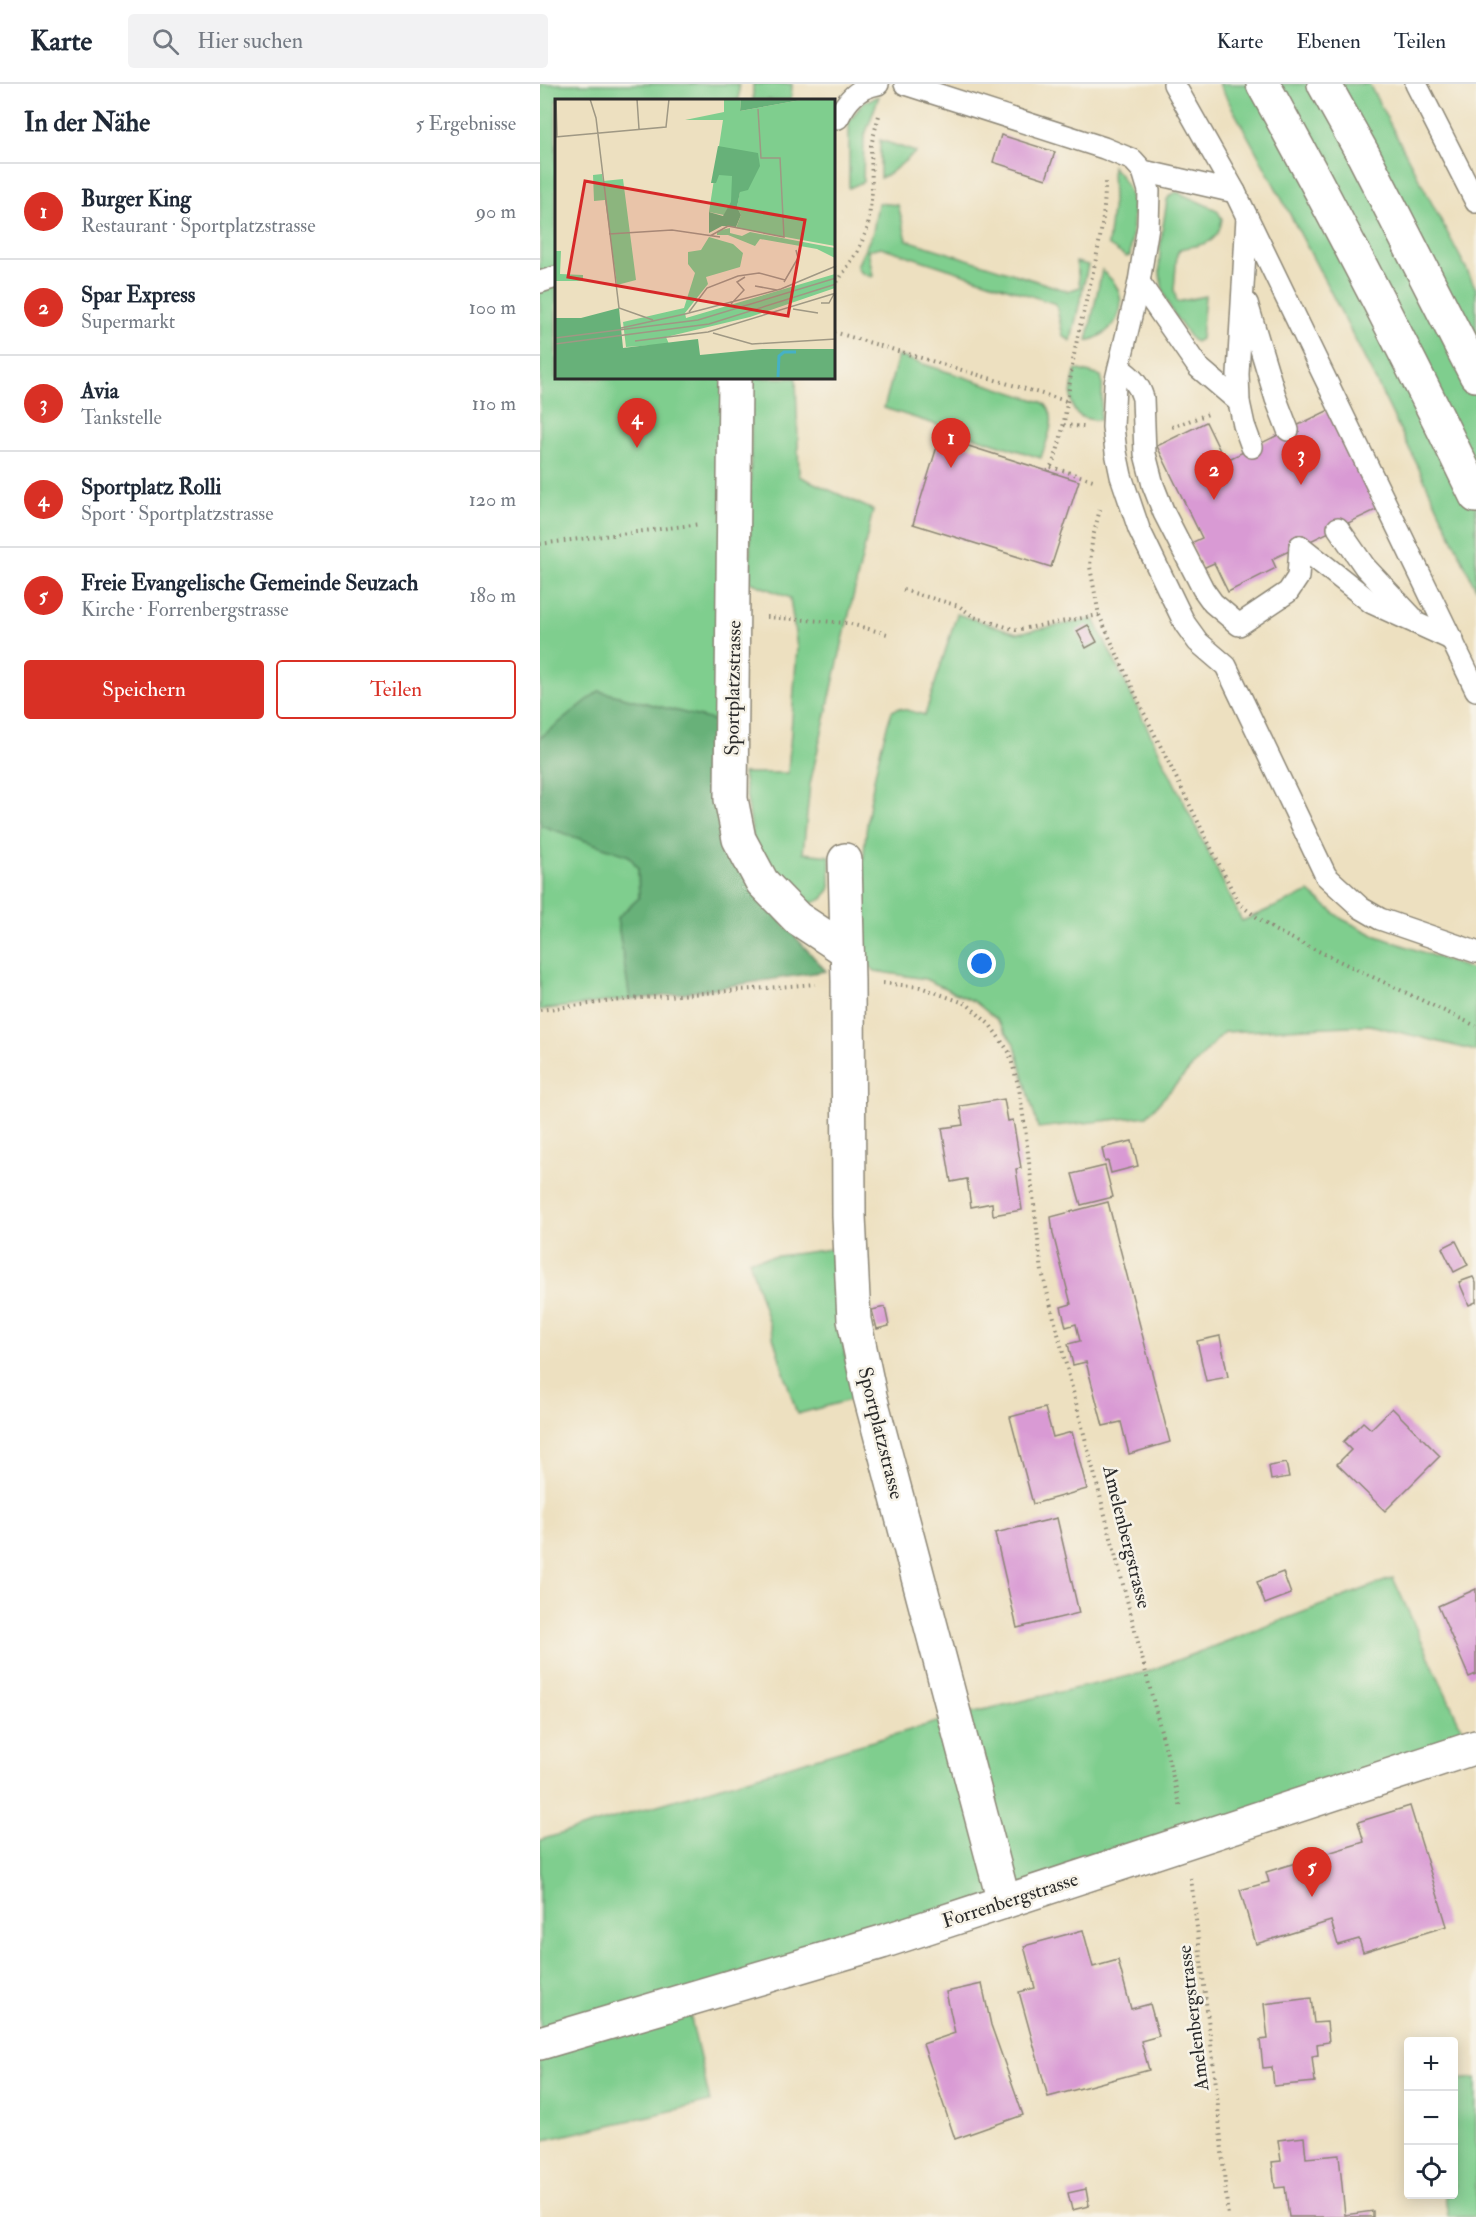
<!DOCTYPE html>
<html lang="de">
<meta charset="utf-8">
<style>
body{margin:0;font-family:"IM FELL Double Pica",serif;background:#f2f2f3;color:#1f2937}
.controls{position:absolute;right:18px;bottom:18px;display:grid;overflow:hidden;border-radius:6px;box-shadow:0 3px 15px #0003}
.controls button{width:54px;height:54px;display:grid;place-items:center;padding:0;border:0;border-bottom:2px solid #e0e1e3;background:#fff;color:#1f2937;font:30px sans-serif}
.you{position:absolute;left:442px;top:880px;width:21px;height:21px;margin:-15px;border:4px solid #fff;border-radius:50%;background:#1a73e8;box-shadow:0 0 0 9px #1a73e833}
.badge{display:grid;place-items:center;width:39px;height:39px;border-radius:50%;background:#d93025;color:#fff;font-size:20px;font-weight:700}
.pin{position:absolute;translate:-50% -50px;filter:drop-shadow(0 2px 3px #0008)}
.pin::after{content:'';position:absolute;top:32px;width:21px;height:18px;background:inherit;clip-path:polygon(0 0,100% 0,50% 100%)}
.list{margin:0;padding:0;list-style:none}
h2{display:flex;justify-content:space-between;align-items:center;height:78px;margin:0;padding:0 24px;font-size:26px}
h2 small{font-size:20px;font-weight:400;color:#747a83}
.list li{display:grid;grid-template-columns:39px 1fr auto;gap:18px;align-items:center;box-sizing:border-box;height:96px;padding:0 24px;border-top:2px solid #e0e1e3}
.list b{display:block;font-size:22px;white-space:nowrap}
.list p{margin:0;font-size:20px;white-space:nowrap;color:#747a83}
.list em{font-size:20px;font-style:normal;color:#747a83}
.actions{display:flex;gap:12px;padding:18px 24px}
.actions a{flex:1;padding:14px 0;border:2px solid #d93025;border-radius:6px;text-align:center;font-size:21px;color:#d93025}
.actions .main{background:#d93025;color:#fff}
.icon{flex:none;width:33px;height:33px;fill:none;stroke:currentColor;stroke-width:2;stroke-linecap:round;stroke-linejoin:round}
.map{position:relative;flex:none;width:936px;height:2133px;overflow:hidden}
header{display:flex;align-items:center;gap:36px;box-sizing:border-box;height:84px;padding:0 30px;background:#fff;border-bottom:2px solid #e0e1e3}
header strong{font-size:28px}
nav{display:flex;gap:33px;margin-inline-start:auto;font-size:21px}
.search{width:420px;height:54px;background:#f2f2f3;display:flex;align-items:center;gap:15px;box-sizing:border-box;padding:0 21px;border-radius:6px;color:#747a83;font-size:22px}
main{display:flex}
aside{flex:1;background:#fff}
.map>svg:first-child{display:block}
.green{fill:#7fce8e;stroke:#557c5c;stroke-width:1.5}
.forest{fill:#67b179;stroke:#496e52;stroke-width:1.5}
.building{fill:#d99ad4}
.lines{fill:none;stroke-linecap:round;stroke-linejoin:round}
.service-casing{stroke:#8c8676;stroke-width:24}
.minor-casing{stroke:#8c8676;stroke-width:36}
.motorway-casing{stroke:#8c8676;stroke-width:36}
.path{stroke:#8c8676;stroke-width:4;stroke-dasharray:1.5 4.5;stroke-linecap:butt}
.service{stroke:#fff;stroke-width:21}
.minor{stroke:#fff;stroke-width:33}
.motorway{stroke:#fff;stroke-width:33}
.labels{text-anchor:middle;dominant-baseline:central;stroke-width:5;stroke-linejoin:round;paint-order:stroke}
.street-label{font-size:20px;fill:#2b2b2b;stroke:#f7f3e8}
.inset-river{fill:none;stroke:#46b1c5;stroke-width:3}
.inset-road{fill:none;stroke:#9f9884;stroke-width:1.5}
.view{fill:#d62828;fill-opacity:0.15;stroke:#d62828;stroke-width:3}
.inset-edge{fill:none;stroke:#2b2b2b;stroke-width:3}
</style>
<header>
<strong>Karte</strong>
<div class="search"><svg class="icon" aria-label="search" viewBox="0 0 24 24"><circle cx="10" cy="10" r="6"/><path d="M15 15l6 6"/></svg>Hier suchen</div>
<nav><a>Karte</a><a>Ebenen</a><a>Teilen</a></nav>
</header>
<main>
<aside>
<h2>In der Nähe<small>5 Ergebnisse</small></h2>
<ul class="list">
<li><span class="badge">1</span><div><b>Burger King</b><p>Restaurant · Sportplatzstrasse</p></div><em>90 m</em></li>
<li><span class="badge">2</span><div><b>Spar Express</b><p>Supermarkt</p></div><em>100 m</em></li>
<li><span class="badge">3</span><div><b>Avia</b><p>Tankstelle</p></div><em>110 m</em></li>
<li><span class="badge">4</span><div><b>Sportplatz Rolli</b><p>Sport · Sportplatzstrasse</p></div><em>120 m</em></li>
<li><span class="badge">5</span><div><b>Freie Evangelische Gemeinde Seuzach</b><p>Kirche · Forrenbergstrasse</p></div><em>180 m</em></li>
</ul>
<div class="actions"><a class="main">Speichern</a><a>Teilen</a></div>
</aside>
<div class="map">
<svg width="936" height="2133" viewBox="0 0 936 2133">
<rect width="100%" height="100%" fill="#f7f3e8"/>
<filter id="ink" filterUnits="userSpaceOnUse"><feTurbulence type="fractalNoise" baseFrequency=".0167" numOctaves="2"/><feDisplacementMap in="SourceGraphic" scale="12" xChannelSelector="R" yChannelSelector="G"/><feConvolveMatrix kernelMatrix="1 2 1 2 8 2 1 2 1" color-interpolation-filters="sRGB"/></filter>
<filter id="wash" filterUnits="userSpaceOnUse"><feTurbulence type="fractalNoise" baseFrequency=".008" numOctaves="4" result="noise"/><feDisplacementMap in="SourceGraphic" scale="24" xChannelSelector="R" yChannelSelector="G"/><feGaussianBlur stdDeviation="1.35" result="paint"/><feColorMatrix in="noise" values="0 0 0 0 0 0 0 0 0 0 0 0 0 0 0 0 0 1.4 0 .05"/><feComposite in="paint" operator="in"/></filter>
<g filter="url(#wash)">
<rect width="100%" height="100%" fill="#ede0c0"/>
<g class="green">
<path d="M0,0H199V16H16V294H195L180,638L59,607L0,654Z"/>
<path d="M213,0H252L251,16H213Z"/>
<path d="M679,0H829L926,184L936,205V505C857,334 771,165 679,0Z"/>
<path d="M339,12L324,54L323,98L309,104V38L323,18Z"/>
<path d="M340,56L376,68L349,90L340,94Z"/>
<path d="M572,82C601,111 593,135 590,172L586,173L568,161L573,117Z"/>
<path d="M637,108L677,126L682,135C678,162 663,160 640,165L637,170L634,206L637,218L665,212L661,255L656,258L652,256C645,246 637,236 631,225C611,190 622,153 627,116L630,111Z"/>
<path d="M338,119L358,121L367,156L528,207L540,203L536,178L548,181L531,257L523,252L516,220L341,163L328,166L333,192L331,193L320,188L317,182L333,148Z"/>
<path d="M562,186C566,191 572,195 575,200C590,226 573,250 547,257Z"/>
<path d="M358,272L502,318C521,330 506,357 501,374L344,324Z"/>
<path d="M536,285L561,292C565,301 560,324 560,336C524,337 529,310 536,285Z"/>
<path d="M211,294H256L259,392L333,426L270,700L263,769L290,772V804L283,815L272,819H266L252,813L214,760L203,689H248L257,564L250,514L210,498Z"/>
<path d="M417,530L477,549L554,535L702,837L769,808L802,835L834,851L936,887V967L830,941L684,948L607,1032L498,1044L475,961L456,935L435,918L385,895L335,887L324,877C324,845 321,812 323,780C327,729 335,676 352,627L359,624L385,631Z"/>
<path d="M0,741L90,772L98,784L99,814L77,834L90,915L0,926Z"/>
<path d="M291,1165L299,1240L314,1315L257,1330L209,1176Z"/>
<path d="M853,1494L931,1665L147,1917L170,2018L0,2057V1756L417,1632L606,1588Z"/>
<path d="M936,1994V2133H908L905,2111L914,2110V1996Z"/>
</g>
<path class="forest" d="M59,607L180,638L216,809L286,887L117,913L90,915L77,834L99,814L98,784L89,772L0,741V654Z"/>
<g id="blocks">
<g class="building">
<path d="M461,51L515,68L506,95L453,78Z"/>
<path d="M789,326L838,425L732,475L736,484L688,508L674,479L663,484L651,459L662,454L617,362L666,338L685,377Z"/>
<path d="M400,353L539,397L511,483L373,440Z"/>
<path d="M548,541L557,558L546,564L537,547Z"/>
<path d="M464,1015L468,1037L473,1036L481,1084L476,1085L482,1126L453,1131L452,1119L431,1123L427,1095L411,1098L402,1044L423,1041L420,1022Z"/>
<path d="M592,1057L598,1082L571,1089L568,1077L565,1078L562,1064Z"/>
<path d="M565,1082L573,1113L541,1121L532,1090Z"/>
<path d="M568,1118L630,1358L589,1370L581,1338L563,1342L546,1278L533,1281L528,1260L540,1257L536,1240L526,1243L521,1223L531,1220L513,1150L511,1133Z"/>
<path d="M916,1157L928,1181L914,1188L902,1164Z"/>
<path d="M933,1193L936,1199V1218L929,1221L919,1198Z"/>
<path d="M345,1223L349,1242L337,1245L332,1226Z"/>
<path d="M680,1252L688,1293L666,1297L657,1257Z"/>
<path d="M505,1324L513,1353L532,1348L547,1405L493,1420L470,1333Z"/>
<path d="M852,1324L900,1372L845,1427L797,1380L811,1366L803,1358L823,1338L831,1345Z"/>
<path d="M746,1379L749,1393L731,1396L729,1382Z"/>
<path d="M517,1434L539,1529L477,1544L455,1449Z"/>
<path d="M743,1488L751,1510L725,1520L717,1498Z"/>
<path d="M936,1505V1590L929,1593L898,1522Z"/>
<path d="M870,1722L907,1842L823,1868L819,1855L798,1861L791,1837L716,1860L700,1806L729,1798L726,1788L824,1758L818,1738Z"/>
<path d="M543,1846L553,1883L578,1876L591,1925L610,1920L619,1952L601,1957L609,1986L508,2013L479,1908L495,1904L484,1862Z"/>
<path d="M442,1900L451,1941L483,2031L415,2055L383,1960L415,1949L406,1908Z"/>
<path d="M771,1914L774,1939L787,1938L789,1958L777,1960L778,1971L772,1972L775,1998L734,2002L732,1983L723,1984L720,1956L728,1955L724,1920Z"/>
<path d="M764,2053L766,2074L799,2071L805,2131L833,2127V2133H749L745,2103L735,2104L732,2078L741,2077L738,2056Z"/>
<path d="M546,2105L549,2122L532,2126L528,2109Z"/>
</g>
</g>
</g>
<g filter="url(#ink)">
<use href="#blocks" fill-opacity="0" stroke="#8c8676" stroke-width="1.5"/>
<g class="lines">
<g class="service-casing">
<g id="service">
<path d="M365,0L564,64L593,76L603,87L695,108"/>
<path d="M634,0L695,108L936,606"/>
<path d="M876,0L936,118"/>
<path d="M298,34C307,16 317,4 338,0"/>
<path d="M603,87L609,107L608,142L599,198L575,300L573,343L576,368L581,392L599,445L645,540L658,558L686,582L786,792L821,824L840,835L936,868"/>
<path d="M707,133L698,290L699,318L704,341L712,363"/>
<path d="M0,198L16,193"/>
<path d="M599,198L658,283L699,318"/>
<path d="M707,219L736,315L748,346"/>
<path d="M579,284C591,292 599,300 603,314L605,370L613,401L624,429L663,505L673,519L699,541L748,508L758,493L760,462"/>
<path d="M798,444L825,483L872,533"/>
<path d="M760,462L832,519L913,556"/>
</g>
</g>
<g class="minor-casing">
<g id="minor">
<path d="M195,294L191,715L199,755L222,798L257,834L307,867"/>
<path d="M305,776L308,897L309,1132L314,1236L330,1312L464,1818"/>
<path d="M0,1959L342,1858L936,1663"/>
</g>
</g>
<g class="motorway-casing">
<g id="motorway">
<path d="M723,0C798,136 869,273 936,412"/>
<path d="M784,0L824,72L936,291"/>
</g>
</g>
<g class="path">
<path d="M294,203L318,167L328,143L332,107L331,61L340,28"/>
<path d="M294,248L526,317"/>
<path d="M524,341L544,343"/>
<path d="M632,343L668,330"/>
<path d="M511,383L553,396"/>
<path d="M508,387C525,362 528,302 534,271C545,212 566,156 565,95"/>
<path d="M560,425L552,457L550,483L559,531L603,627L699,820L734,846L936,942"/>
<path d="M0,460L160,440"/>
<path d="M363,506L419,522L434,533L476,546L559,531"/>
<path d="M227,533L307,539L351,551"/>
<path d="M343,899L380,903L427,920L450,941L469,968L479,1004L485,1044L502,1188L641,1724"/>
<path d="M0,926L90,915L275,900"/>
<path d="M651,1794L676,2001L688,2133"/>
</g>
<use href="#service" class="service"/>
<use href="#minor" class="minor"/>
<use href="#motorway" class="motorway"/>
</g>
</g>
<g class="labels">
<g class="street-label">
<text transform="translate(193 604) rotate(-89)">Sportplatzstrasse</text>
<text transform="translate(341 1349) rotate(76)">Sportplatzstrasse</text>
<text transform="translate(587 1453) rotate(76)">Amelenbergstrasse</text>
<text transform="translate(470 1816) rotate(-18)">Forrenbergstrasse</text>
<text transform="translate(653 1934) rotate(-97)">Amelenbergstrasse</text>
</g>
</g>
<g transform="translate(15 15)">
<rect width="280" height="280" fill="#ede0c0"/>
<path d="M169,0H186L185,12L251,0H280V147L181,129L186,116L182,108L185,92L169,116L154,113L168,21H130L169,13ZM47,75L48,82L68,80L81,181L62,186L50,101L39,102L38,76ZM175,129V134L187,137L195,133L280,149V159L262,150L205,140L200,147L173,136H162V132ZM154,138L178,145L188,154L185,168L151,178L153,185L130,214L131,219L280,175V189L195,218L111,238L114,245L71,248L68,223L129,209L140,174L133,165V153L146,151ZM0,152H6L5,175L28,176V182H0Z" fill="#7fce8e"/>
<path d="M186,0H251L185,12ZM163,47L203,54L205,67L193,91L185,93L182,108L186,116L181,128L167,127L154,134V113L168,117L176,103L177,77L164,76L161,84H156ZM64,209L68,249L143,240L145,256L207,250H280V280H0V219H26Z" fill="#67b179"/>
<path class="inset-river" d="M223,278L224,257L229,253H241"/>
<path class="inset-road" d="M1,0L2,38M35,0L41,19L64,209L98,221M82,0L84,30M0,38L111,28L114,0M54,135L117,131L165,138M155,137L173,127L229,138L225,59H206L203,10M229,183L243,159L241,151M200,187L222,191M266,204H274L279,195M176,205L189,191L182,183L190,178M238,210L263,214M134,213L152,189L183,177L204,174L230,181M130,215L226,190L281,167M66,229L130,215M153,233L281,194M158,234L197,245L281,240M0,239L143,221L281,179M80,242L153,233M0,245L154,225L281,185"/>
<path class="view" d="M30,82L250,121L233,217L13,178Z"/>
<rect width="280" height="280" class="inset-edge"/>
</g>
</svg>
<div class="controls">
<button>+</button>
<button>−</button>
<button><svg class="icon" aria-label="locate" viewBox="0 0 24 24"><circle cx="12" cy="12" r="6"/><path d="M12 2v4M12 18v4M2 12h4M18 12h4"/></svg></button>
</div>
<div class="you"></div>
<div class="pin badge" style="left:411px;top:384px">1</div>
<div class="pin badge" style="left:674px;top:416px">2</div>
<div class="pin badge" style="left:761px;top:401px">3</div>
<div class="pin badge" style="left:97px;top:364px">4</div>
<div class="pin badge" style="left:772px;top:1813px">5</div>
</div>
</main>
